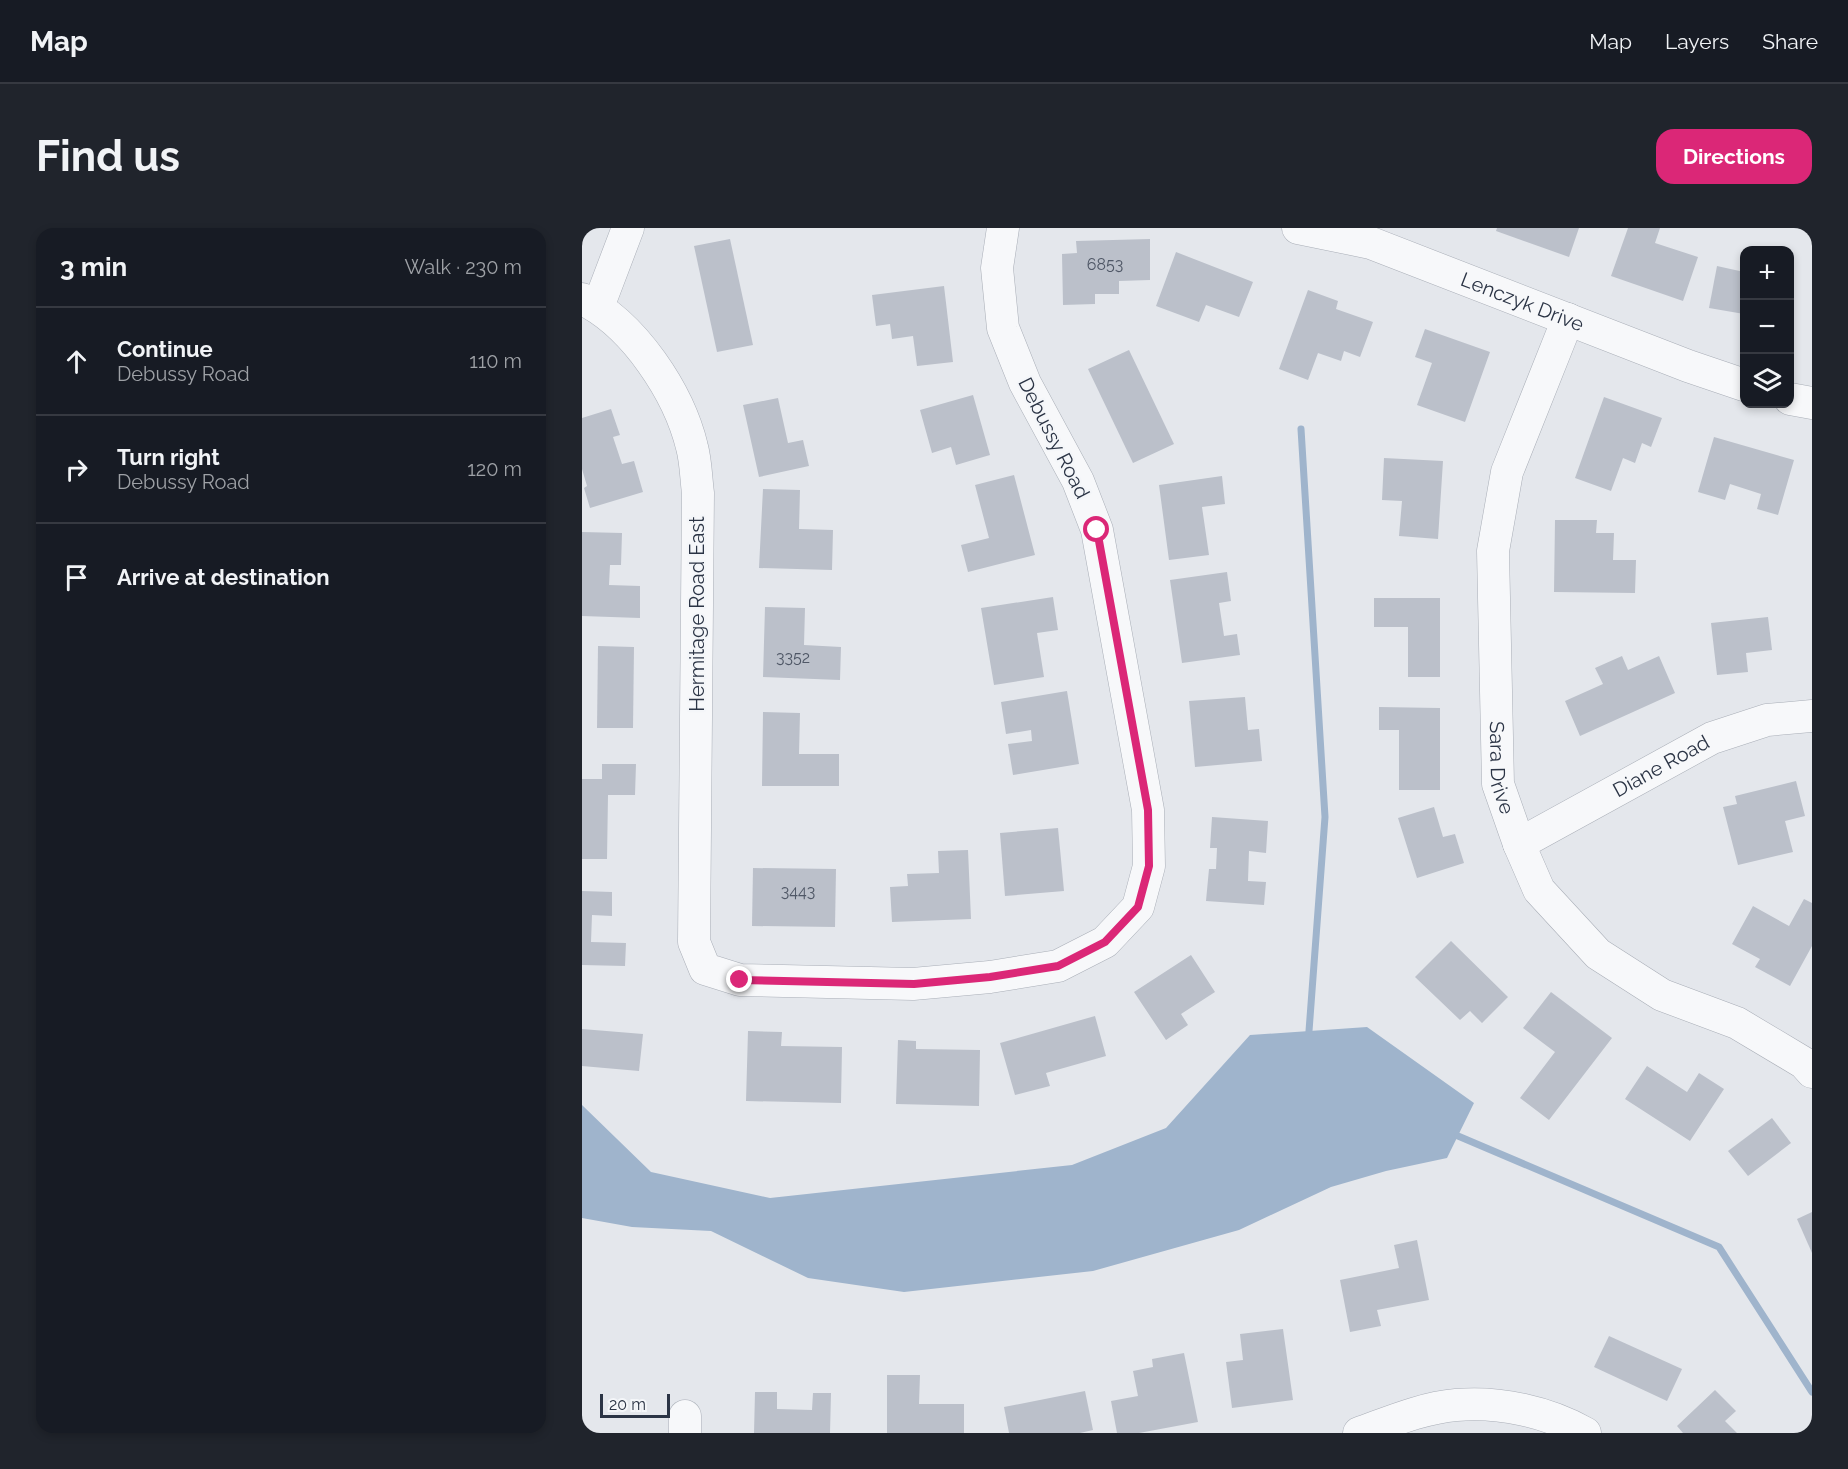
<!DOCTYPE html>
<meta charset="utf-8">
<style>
body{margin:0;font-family:Raleway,sans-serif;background:#20242c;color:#f1f3f6}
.controls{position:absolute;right:18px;top:18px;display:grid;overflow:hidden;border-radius:12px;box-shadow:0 3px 9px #0003}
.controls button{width:54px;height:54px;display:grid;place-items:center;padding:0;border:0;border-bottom:2px solid #363941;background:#171b24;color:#f1f3f6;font:30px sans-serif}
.scale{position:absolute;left:18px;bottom:15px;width:70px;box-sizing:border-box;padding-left:6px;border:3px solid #2b3445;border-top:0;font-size:16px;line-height:21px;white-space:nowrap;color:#2b3445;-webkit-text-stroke:4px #f4f6f9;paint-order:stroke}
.stop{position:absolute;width:18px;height:18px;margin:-14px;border:4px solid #db2777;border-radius:50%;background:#fff}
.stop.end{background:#db2777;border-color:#fff;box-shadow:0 2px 6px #0008}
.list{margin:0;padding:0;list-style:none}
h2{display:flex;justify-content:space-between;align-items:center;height:78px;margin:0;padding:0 24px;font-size:26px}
h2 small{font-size:20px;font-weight:400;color:#9ea1a6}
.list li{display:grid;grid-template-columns:39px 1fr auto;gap:18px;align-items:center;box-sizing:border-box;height:108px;padding:0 24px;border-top:2px solid #363941}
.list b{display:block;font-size:22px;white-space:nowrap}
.list p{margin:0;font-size:20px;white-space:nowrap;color:#9ea1a6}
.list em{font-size:20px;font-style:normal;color:#9ea1a6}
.icon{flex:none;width:33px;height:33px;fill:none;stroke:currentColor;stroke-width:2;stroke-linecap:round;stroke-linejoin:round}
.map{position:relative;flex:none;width:1230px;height:1205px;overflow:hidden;border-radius:18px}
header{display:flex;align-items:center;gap:36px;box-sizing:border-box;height:84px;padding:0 30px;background:#171b24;border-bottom:2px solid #363941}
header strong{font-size:28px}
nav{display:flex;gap:33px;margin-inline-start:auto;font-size:21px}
.intro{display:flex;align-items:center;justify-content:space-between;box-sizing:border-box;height:144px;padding:0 36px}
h1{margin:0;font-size:42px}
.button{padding:15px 27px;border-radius:18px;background:#db2777;color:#fff;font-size:21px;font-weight:700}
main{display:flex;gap:36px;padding:0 36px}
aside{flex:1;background:#171b24;border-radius:18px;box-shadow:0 3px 9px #0003}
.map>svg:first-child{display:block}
.water{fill:#9fb4cc}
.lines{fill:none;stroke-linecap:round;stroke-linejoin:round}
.stream{stroke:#9fb4cc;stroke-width:7}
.building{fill:#bbc0ca}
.minor-casing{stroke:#a9aeb7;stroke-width:33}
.minor{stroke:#f7f8fa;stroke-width:32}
.route{stroke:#db2777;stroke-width:8}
.labels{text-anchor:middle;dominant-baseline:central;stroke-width:4.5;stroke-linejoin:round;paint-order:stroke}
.number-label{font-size:16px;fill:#4f5766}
.street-label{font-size:20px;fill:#2b3445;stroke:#f4f6f9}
</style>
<header>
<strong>Map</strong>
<nav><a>Map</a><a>Layers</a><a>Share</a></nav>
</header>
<div class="intro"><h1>Find us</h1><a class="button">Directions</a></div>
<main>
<aside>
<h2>3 min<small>Walk · 230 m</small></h2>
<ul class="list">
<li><svg class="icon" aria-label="ahead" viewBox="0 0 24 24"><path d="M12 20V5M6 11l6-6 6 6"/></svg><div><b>Continue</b><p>Debussy Road</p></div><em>110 m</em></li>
<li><svg class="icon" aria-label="right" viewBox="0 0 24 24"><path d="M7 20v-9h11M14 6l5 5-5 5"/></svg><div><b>Turn right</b><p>Debussy Road</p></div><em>120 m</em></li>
<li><svg class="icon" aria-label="arrive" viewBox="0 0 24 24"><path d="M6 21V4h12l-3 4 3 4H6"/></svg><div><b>Arrive at destination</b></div></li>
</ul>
</aside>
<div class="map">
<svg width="1230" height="1205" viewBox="0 0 1230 1205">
<rect width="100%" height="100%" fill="#e4e7ec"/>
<path class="water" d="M785,799L892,875L865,930L804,943L749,959L657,1002L511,1043L322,1064L226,1050L129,1003L50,999L0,990V877L69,944L188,970L490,937L584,900L668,807Z"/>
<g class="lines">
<g class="stream">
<path d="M719,201L743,589L727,803"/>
<path d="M876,908L1137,1019L1230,1164"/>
</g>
</g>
<g class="building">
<path d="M915,0H997L987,29L914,3Z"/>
<path d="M1046,0H1078L1073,15L1116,29L1101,73L1029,48Z"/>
<path d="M148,11L171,117L135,124L112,18Z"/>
<path d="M568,11V52L537,53V66H513V76L481,77L480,26L495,25L494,13Z"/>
<path d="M594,24L671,54L657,89L624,77L617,94L574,78Z"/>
<path d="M1135,38L1162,44V86L1127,80Z"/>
<path d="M362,58L371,134L335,138L331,108L310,111L308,96L294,98L290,67Z"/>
<path d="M726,62L756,73L754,81L791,94L778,129L762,123L759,133L736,125L726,152L697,141Z"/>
<path d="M843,101L908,124L883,194L835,177L850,135L833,129Z"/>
<path d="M547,122L592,216L551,235L506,141Z"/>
<path d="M391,167L408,227L374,237L369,219L350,225L338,182Z"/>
<path d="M1022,169L1080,190L1069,219L1060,215L1053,235L1041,230L1029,263L993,250Z"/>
<path d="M196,170L206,215L221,212L227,238L177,249L161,177Z"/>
<path d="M29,181L38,207L31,209L40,236L52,233L61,264L8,280L2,260L5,258L0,241V190Z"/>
<path d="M1132,209L1212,232L1196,287L1175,281L1179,266L1148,256L1143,272L1116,264Z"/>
<path d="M802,230L861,233L856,311L817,308L820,273L800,272Z"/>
<path d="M432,247L453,327L386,344L379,317L407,310L393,257Z"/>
<path d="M640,248L643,276L620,279L627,327L587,332L577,257Z"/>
<path d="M181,261L218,262L217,301L251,302L250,342L177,340Z"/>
<path d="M973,292H1015L1014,305H1032L1031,332H1054L1053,365L972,364Z"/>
<path d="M0,304L40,305L39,337H28L27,357L58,358V390L0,388Z"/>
<path d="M645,344L649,373L637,375L642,408L655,406L658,427L600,435L588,352Z"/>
<path d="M471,369L476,402L455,405L462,449L412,457L399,380Z"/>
<path d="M792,370H858V449H826V399H792Z"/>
<path d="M183,379L223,380L222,417L259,419L258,452L181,449Z"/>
<path d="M1186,389L1190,422L1164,425L1166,444L1135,447L1129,395Z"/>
<path d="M16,418L52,419L51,500H15Z"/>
<path d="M1040,428L1046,442L1077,428L1093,465L998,508L983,473L1021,456L1013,440Z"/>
<path d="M485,463L497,536L431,547L426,516L450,513L449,502L424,506L419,474Z"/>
<path d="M663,469L666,502L677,501L680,533L613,539L607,473Z"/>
<path d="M797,479L858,480V562H817V502H797Z"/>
<path d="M181,484L218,485L217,526H257V558H180Z"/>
<path d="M20,536H54L53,567H26L25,631H0V551H20Z"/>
<path d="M1214,553L1223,588L1203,593L1211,624L1156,637L1141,579L1155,576L1153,568Z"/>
<path d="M852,579L861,609L873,606L882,635L835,650L816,590Z"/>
<path d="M630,589L686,593L684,625L667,623L666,653L684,654L682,677L624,673L627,641H634L635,620H628Z"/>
<path d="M476,600L482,663L423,668L418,605Z"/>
<path d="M386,622L389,691L310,694L308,659L326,658L325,646L357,645L356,623Z"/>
<path d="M171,640L254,641L253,699L170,698Z"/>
<path d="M0,663L30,664V688L10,687L9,714L44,715L43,738L0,737Z"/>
<path d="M1222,671L1230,675V718L1208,758L1173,739L1178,731L1150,716L1171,678L1207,698Z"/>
<path d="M869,713L926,769L900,795L888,783L878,792L833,749Z"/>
<path d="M609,727L633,764L599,786L606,797L584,812L552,764Z"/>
<path d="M969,764L1030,810L967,892L938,870L973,824L941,800Z"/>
<path d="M513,788L524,828L464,845L468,858L433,867L418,815Z"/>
<path d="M0,801L61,806L57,843L0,838Z"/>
<path d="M166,803L200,804L199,818L260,819L259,875L164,873Z"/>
<path d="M316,812L334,813V821L398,822L397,878L314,876Z"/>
<path d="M1065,838L1105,864L1117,845L1142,861L1108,913L1043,871Z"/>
<path d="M1190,890L1209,915L1166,948L1146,923Z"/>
<path d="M1230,984V1025L1215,991Z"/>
<path d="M835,1012L847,1072L795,1082L799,1098L768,1104L758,1052L817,1040L812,1017Z"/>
<path d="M701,1101L711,1172L650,1180L644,1134L661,1132L658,1106Z"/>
<path d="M1027,1108L1100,1141L1085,1173L1012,1139Z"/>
<path d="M602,1125L616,1194L557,1205H535L529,1173L556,1168L551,1143L571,1139L570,1131Z"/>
<path d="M305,1147H338L337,1176H382V1205H305Z"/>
<path d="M1133,1162L1154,1183L1143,1193L1155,1205H1101L1095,1198Z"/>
<path d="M503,1163L511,1202L498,1205H427L422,1179Z"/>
<path d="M173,1164H195V1181L230,1182L231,1165H249L248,1205H172Z"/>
</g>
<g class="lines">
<g class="minor-casing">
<g id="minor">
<path id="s1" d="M716,0L789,15L1106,138L1162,157"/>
<path d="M0,71C52,96 97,165 110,219C114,234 114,250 116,265L112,714L123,741L158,752L331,756L408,749L476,738L523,714L556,679L567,638L566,582L515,302L496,253L443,155L421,100L415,40L421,0"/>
<path d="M16,79L46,0"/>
<path id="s2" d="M986,91L925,244L911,323L916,556L937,616L957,662L1016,726L1080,767L1155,795L1222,835L1230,844"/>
<path d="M1208,171L1230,175"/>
<path id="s3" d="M937,616L1130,510L1185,492L1230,488"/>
<path d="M103,1205V1188"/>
<path d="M777,1205C808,1194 840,1180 874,1177C917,1173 966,1184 1003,1205"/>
</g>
</g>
<use href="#minor" class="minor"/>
</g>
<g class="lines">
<path class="route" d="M158,752L332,756L408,749L476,738L523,714L556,679L567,638L566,582L515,302"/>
</g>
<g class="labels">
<g class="number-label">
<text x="523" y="36">6853</text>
<text x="211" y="429">3352</text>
<text x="216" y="663">3443</text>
</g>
<g class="street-label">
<text stroke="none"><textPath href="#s1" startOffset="237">Lenczyk Drive</textPath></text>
<text transform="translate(472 210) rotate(63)">Debussy Road</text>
<text transform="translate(115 386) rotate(-90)">Hermitage Road East</text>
<text stroke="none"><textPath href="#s2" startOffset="462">Sara Drive</textPath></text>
<text stroke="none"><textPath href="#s3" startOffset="162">Diane Road</textPath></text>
</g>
</g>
</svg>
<div class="controls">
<button>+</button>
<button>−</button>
<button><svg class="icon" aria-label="layers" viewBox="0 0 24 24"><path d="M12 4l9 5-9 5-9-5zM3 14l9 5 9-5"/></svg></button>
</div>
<div class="scale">20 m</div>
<div class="stop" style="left:515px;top:302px"></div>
<div class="stop end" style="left:158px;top:752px"></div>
</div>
</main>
